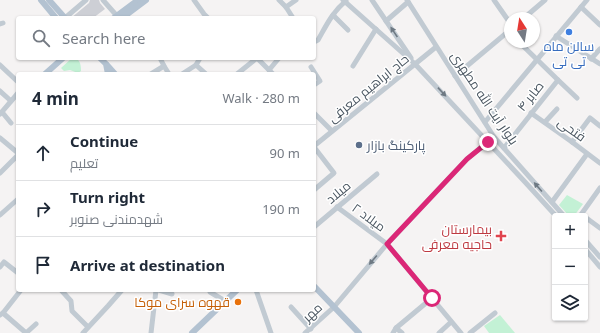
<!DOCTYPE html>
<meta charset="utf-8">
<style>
body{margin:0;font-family:"Noto Sans",Cairo,sans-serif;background:#f6f6f7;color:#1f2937}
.controls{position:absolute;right:12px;bottom:12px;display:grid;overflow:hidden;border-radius:4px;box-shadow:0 1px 3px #0004}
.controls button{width:36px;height:36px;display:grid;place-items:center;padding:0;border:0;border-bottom:1px solid #e0e1e3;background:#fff;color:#1f2937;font:20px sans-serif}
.compass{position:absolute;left:504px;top:12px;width:36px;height:36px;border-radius:50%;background:#fff;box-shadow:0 1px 3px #0004;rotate:348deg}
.stop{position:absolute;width:12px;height:12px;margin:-9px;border:3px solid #db2777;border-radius:50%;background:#fff}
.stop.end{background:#db2777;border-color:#fff;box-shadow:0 1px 4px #0008}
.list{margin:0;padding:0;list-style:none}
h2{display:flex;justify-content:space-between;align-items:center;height:52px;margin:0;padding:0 16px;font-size:17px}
h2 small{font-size:13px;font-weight:400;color:#747a83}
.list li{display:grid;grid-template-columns:26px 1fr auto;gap:12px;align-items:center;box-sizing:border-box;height:56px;padding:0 16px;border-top:1px solid #e0e1e3}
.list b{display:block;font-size:15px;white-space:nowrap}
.list p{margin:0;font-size:13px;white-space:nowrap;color:#747a83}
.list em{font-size:13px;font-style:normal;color:#747a83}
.icon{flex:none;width:22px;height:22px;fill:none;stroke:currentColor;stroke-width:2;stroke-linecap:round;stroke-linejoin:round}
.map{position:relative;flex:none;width:600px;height:333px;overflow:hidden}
.search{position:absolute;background:#fff;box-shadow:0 1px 3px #0004;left:16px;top:16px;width:300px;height:44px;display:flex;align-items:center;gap:10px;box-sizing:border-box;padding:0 14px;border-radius:4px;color:#747a83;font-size:15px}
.panel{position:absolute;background:#fff;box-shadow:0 1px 3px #0004;left:16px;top:72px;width:300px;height:220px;border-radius:4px}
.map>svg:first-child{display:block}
.green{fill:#c3f1d5}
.building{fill:#cdcfd5}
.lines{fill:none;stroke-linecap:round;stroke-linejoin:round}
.minor{stroke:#c1cad2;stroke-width:5}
.major{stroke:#b3c2d1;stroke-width:6}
.oneway{fill:#6e7983}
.route{stroke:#db2777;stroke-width:5}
.shop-dot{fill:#3f7fe0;stroke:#fff;stroke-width:1.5}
.service-dot{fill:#5c6f8a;stroke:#fff;stroke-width:1.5}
.health-dot{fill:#e0444e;stroke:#fff;stroke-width:1.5}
.food-dot{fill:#e8710a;stroke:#fff;stroke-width:1.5}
.labels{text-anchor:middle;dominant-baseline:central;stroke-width:3;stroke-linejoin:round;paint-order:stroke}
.shop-label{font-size:13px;fill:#366cbe;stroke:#fff}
.street-label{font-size:13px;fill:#4a5661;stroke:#fff}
.service-label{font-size:13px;fill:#4e5e75;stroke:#fff;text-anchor:start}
.health-label{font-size:13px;fill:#be3a42;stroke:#fff;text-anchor:end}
.food-label{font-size:13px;fill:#c56008;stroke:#fff;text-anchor:end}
</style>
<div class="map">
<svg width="600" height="333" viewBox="0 0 600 333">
<rect width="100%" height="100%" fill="#f5f3f3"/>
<g class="green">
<path d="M72,58C80,58 81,64 81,71L78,73L70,70L64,71L61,68Z"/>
<path d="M567,195L583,204L574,216H569L559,205Z"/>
<path d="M500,315L515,333H489L484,326Z"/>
</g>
<path class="building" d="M90,0H99L100,3L105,9L93,18H71L89,3Z"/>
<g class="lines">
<g class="minor">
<path d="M103,0L117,16"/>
<path d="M194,0L204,14L208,18"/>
<path d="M279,0L286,7L293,18"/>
<path d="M343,0L415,64L525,182L556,216"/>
<path d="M372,0L411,58"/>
<path d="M407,0L494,137L564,216"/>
<path d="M494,0L510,23"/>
<path d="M286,7L296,0"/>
<path d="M581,7L600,25"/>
<path d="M333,15L348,30"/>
<path d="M65,18L86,0"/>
<path d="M524,18L545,0"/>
<path d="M386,21L408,2"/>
<path d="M0,24L3,23"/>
<path d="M556,36L600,64"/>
<path d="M314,42L318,40C326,26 333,11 346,1"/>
<path d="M519,42L558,80"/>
<path d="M257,58L273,74"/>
<path d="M591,59L600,49"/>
<path d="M0,65L18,82"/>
<path d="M196,65L200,58"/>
<path d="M164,66L169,74"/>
<path d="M353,66L376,29"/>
<path d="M311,67L320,81L314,85"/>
<path d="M269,70L279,58"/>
<path d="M151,74L164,66L160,58"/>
<path d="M182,74L196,65L206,74"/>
<path d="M237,74L257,58"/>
<path d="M455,76L510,30"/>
<path d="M0,91L11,101"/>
<path d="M2,112L11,123"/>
<path d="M314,113L332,131"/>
<path d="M531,113L572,142L600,163"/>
<path d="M0,114L18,93"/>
<path d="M485,122L587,0"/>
<path d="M545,122L557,109"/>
<path d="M0,138L18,153"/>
<path d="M572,142L590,118L600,126"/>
<path d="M314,146L436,47"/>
<path d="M314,147L334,173L314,190"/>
<path d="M504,148L558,80L577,98"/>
<path d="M0,173L18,155"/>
<path d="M552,202L587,154"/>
<path d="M337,207L387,244L461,333"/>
<path d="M0,215L18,199"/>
<path d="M580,216L600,188"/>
<path d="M585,217L600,228"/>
<path d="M314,227L377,174"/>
<path d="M585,240L600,257"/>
<path d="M585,249L600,267"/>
<path d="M0,267L4,262L18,273"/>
<path d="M61,290L71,301L72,311L88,327"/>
<path d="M159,290L172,294"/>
<path d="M211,290L210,292L225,301"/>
<path d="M256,290L271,333"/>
<path d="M291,307L311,329"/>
<path d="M3,313L26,333"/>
<path d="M0,315L3,313L21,290"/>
<path d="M396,328L402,333"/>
<path d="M26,333L36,324"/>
<path d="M83,333L108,306L122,290"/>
<path d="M151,333L156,290"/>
<path d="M305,333L334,307L387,244L467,159L494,137"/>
<path d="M393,333L396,328L432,298"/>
<path d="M439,333L451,322"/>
<path d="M470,333L495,313"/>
</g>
<g class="major">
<path d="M41,0L56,18"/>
<path d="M49,0L65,18"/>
<path d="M114,18L138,0"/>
<path d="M122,18L146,0"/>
<path d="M100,58L106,64L108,74"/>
<path d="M107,65L115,74"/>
<path d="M45,74L63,58"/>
<path d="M314,286L359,333"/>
<path d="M192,333L237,290"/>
</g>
</g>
<defs><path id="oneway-solid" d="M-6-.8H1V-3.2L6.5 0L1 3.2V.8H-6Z"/></defs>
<g class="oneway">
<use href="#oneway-solid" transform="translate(394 32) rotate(-124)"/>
<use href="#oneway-solid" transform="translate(442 92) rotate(47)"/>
<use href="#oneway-solid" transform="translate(538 187) rotate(-131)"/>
<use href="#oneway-solid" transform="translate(373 260) rotate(130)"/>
</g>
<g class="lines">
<path class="route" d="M432,298L387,244L467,159L488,142"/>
</g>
<circle class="shop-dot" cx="569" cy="32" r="4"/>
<circle class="service-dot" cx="359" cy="145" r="4"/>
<path class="health-dot" d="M499 230h4v4h4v4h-4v4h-4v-4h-4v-4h4z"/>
<circle class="food-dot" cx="238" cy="302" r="4"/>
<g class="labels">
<g class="shop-label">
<text x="569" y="46">سالن ماه<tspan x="569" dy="15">تی تی</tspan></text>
</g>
<g class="street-label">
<text transform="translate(368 88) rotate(-39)">حاج ابراهیم معرفی</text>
<text transform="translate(530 96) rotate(-51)">صابر ۴</text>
<text transform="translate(485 98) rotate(56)">بلوار آیت الله مطهری</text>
<text transform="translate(572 129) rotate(36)">فتحی</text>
<text transform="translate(338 192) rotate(-40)">میلاد</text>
<text transform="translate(369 217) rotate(36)">میلاد ۲</text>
<text transform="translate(312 312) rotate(-43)">مهر</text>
</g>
<g class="service-label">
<text x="367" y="145">پارکینگ بازار</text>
</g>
<g class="health-label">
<text x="492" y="229">بیمارستان<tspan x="492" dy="15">حاجیه معرفی</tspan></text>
</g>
<g class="food-label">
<text x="230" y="302">قهوه سرای موکا</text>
</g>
</g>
</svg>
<div class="controls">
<button>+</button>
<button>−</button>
<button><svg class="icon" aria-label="layers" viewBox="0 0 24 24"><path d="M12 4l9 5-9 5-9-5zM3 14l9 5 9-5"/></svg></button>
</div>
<svg class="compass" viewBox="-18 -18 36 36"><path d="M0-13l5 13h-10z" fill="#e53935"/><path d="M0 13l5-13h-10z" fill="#747a83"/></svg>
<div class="stop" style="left:432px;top:298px"></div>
<div class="stop end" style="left:488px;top:142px"></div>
<div class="search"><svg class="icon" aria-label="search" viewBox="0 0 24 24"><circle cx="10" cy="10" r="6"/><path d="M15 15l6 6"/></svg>Search here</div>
<section class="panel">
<h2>4 min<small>Walk · 280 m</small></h2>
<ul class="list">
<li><svg class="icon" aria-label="ahead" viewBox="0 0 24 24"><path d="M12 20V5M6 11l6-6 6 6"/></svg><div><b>Continue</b><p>تعلیم</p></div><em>90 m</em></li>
<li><svg class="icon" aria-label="right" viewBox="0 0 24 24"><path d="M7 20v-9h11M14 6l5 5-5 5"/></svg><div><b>Turn right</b><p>شهدمندنی صنوبر</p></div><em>190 m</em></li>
<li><svg class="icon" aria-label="arrive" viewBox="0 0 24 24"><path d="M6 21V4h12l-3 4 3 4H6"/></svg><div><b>Arrive at destination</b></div></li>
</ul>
</section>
</div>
